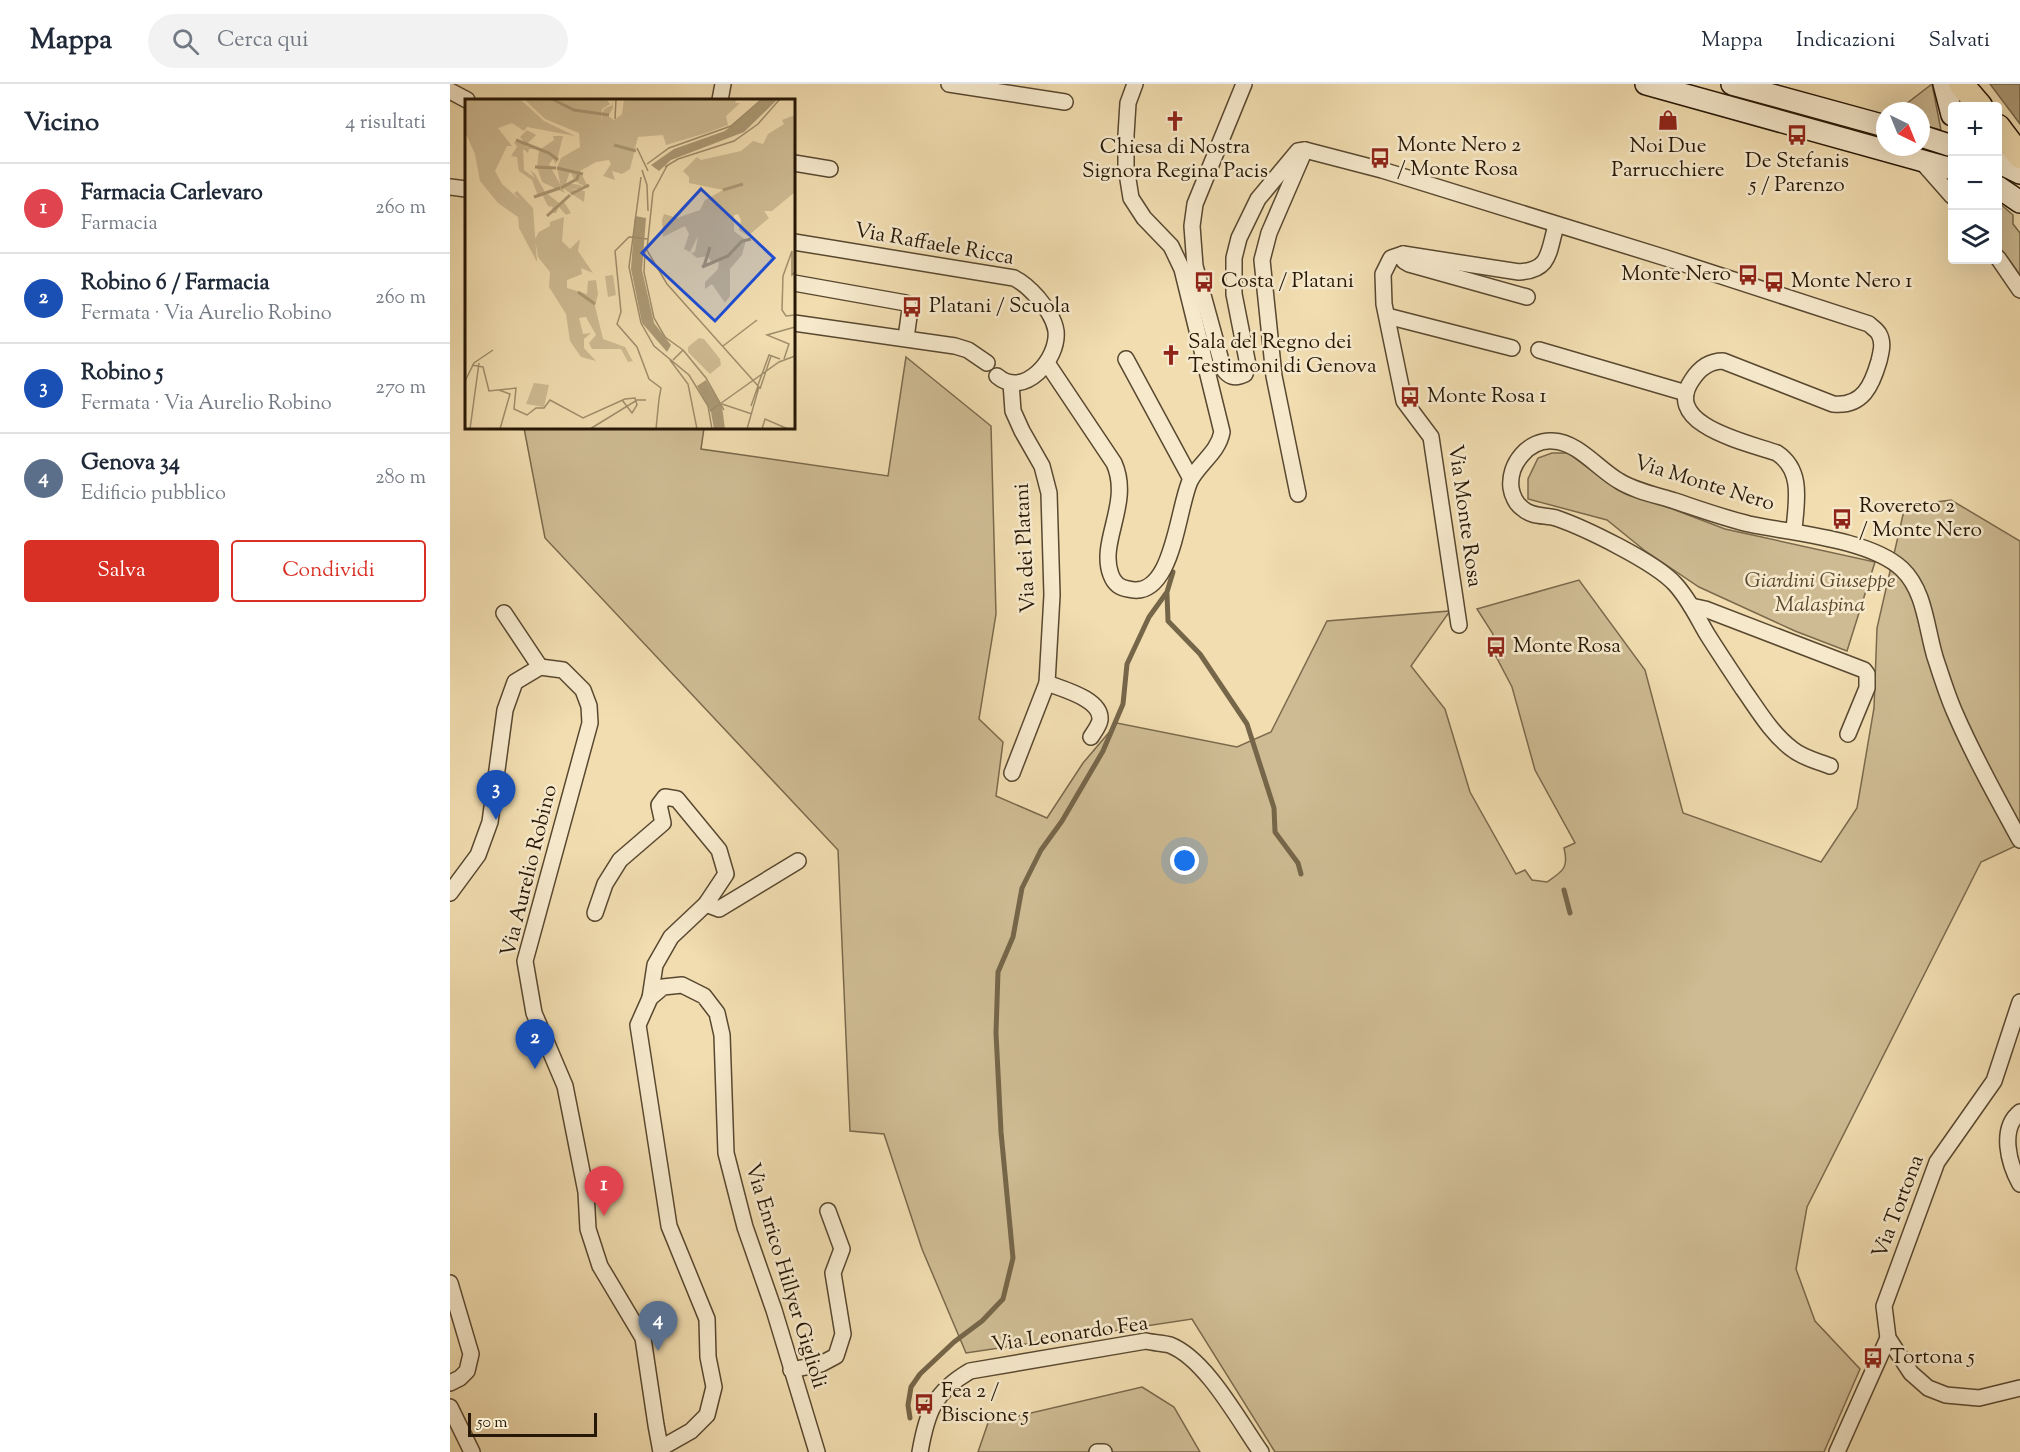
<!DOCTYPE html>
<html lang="it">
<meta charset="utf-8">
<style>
body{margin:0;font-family:"Sorts Mill Goudy",serif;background:#f2f2f3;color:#1f2937}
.controls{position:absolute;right:18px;top:18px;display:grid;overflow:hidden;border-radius:6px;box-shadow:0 6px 24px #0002}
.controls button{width:54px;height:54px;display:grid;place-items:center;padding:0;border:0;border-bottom:2px solid #e0e1e3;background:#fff;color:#1f2937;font:30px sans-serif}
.compass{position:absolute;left:1426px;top:18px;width:54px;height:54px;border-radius:50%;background:#fff;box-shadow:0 6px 24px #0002;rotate:137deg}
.scale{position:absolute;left:18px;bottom:15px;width:129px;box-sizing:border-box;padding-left:6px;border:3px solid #261706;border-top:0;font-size:16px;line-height:21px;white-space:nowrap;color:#261706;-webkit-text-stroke:4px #f6e9cc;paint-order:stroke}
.you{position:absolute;left:735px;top:777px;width:21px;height:21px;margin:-15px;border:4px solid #fff;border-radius:50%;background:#1a73e8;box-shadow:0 0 0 9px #1a73e833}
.badge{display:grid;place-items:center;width:39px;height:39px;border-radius:50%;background:#d93025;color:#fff;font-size:20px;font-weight:700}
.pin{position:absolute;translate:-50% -50px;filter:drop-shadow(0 2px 3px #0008)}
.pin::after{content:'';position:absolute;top:32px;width:21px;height:18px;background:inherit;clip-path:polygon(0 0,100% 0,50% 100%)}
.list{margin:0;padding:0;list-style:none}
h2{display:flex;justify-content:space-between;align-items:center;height:78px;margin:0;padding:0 24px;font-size:26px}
h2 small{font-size:20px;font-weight:400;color:#747a83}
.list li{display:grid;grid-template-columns:39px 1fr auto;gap:18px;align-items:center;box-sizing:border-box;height:90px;padding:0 24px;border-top:2px solid #e0e1e3}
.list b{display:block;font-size:22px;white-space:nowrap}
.list p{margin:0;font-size:20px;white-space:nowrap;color:#747a83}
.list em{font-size:20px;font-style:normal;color:#747a83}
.actions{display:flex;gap:12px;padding:18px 24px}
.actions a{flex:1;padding:14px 0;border:2px solid #d93025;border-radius:6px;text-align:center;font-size:21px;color:#d93025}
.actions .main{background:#d93025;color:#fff}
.icon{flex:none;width:33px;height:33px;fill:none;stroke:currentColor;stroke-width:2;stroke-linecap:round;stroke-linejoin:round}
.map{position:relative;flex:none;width:1570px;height:1368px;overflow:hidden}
header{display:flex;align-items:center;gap:36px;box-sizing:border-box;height:84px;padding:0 30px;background:#fff;border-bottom:2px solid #e0e1e3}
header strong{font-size:28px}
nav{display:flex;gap:33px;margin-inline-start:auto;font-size:21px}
.search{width:420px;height:54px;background:#f2f2f3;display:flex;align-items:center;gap:15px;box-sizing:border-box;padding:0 21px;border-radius:33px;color:#747a83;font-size:22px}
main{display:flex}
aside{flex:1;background:#fff}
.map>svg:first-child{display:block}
.green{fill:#cebb93;stroke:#7a694c;stroke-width:1.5}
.water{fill:#ac9a76;stroke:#766649;stroke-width:1.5}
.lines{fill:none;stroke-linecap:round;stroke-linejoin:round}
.stream{stroke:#766649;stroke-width:5}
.street-casing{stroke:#594830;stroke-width:18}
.secondary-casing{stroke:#261706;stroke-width:24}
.primary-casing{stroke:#261706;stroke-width:27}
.street{stroke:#f6e9cc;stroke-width:15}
.secondary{stroke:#f6e9cc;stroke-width:21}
.primary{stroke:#f1ddb0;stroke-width:24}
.labels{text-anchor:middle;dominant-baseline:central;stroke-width:5;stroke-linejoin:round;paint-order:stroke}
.poi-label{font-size:21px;fill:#261706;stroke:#f6e9cc;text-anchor:start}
.street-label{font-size:21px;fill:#261706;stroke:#f6e9cc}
.park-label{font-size:21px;font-style:italic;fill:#584830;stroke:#f6e9cc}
.inset-river{fill:none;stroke:#ac9a76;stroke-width:3}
.inset-road{fill:none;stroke:#a08e6c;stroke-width:1.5}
.view{fill:#1d4ed8;fill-opacity:0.15;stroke:#1d4ed8;stroke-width:3}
.inset-edge{fill:none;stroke:#261706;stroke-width:3}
</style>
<header>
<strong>Mappa</strong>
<div class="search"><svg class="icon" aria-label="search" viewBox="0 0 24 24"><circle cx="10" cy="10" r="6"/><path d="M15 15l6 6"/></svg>Cerca qui</div>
<nav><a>Mappa</a><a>Indicazioni</a><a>Salvati</a></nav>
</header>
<main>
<aside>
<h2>Vicino<small>4 risultati</small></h2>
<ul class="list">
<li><span class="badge" style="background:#e0444e">1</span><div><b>Farmacia Carlevaro</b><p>Farmacia</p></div><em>260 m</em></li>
<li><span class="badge" style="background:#1a4fb4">2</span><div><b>Robino 6 / Farmacia</b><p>Fermata · Via Aurelio Robino</p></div><em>260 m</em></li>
<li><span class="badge" style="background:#1a4fb4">3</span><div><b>Robino 5</b><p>Fermata · Via Aurelio Robino</p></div><em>270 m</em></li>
<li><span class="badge" style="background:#5c6f8a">4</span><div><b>Genova 34</b><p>Edificio pubblico</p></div><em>280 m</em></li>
</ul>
<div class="actions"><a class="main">Salva</a><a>Condividi</a></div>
</aside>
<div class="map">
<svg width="1570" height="1368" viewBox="0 0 1570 1368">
<rect width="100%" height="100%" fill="#f1ddb0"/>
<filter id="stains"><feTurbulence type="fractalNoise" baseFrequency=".00333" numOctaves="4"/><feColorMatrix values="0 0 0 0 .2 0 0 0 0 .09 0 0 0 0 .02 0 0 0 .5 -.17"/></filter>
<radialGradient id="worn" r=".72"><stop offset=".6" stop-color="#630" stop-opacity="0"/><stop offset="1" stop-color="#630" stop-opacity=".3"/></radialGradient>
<g class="green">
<path d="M1482,0L1491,46L1471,41V27H1447Z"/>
<path d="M1548,118L1563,131V140L1570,149V191L1548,161Z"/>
<path d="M456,273L541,342L546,530L529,635L553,658L546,712L597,734L633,679L667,639L787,663L821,648L877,537L1000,527L961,582L995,625L1020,708L1066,790L1075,786L1082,796L1097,798C1113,787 1119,784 1114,764L1125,759L1085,686L1062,603L1040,561L1043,550L1027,525L1129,496L1195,586L1233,729L1371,778L1407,724L1424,624L1427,544L1455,422L1501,416L1570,457V760L1531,778L1357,1123L1346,1185L1365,1237L1410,1285L1374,1368H825L742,1235L516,1269L472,1165L434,1050L400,1047L388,766L95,454L74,344H254L251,365L438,392Z"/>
<path d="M1102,369H1118L1145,389L1183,410L1275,445L1425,478L1397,567L1345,547L1249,503L1194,466L1157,436L1078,415V395L1088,374Z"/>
<path d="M692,1303L724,1323L750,1368H528L538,1339Z"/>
</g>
<path class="water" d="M1540,0H1570V40Z"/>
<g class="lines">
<g class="stream">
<path d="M717,510L718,537L750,570L797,640L824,724L825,748L848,779L851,790"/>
<path d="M1114,806L1120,829"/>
<path d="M460,1334L458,1321L461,1303L470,1290L504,1258L532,1237L553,1215L563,1174L551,1048L546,949L548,888L563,853L572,804L591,766L612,737L653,667L673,620L677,580L699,533L717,508L723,488"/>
</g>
<g class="street-casing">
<g id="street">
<path d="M499,0L615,18"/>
<path d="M794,0L745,120L742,142L745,182L773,284C778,293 785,295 795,290L798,281L784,210V174L789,154L808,115L848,67L855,66"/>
<path d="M0,7L17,16"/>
<path d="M270,16L273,0"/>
<path d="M855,66L932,86L1216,174L1419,240C1422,243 1427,246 1429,250C1434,259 1431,268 1429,277C1422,301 1413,323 1383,320L1273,277C1259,277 1249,285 1242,296C1211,341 1299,359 1327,369C1354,387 1346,419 1344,446"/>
<path d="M1472,78L1502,112"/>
<path d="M344,79L380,85"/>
<path d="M0,103L16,105"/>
<path d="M344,158L564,194C574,199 581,206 588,214C596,224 604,234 606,247C609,275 574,315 547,292"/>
<path d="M953,170L954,177L959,180L1077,213"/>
<path d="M1548,174L1570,206"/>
<path d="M344,199L456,219L460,225L456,254"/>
<path d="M937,232L1062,264"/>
<path d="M344,239L505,262L518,266L537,279"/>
<path d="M1089,266L1236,309"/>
<path d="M676,275L741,395"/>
<path d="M597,279L664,379C682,419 648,458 661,491C664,499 670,504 678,505C723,517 727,426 740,397C749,379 768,369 772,348L732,185L721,162L694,134L681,114L676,83V51L678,19L685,0"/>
<path d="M561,299L563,327L572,347L592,382L599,409L602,511L597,599C612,605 652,615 650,636C649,642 644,648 641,653"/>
<path d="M848,410L824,292L812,176L819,149L854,68"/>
<path d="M1241,522L1255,525L1414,586L1417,590V604L1398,650"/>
<path d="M54,529L90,583"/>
<path d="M1009,541L981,353L954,317L934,220L933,190L941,174L953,170L1069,188C1101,186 1098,168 1106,142"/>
<path d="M1380,682C1367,677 1353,674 1342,665C1321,649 1308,626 1293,605C1281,587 1269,569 1257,550C1247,533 1239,515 1225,500C1205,478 1135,444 1106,434C1095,431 1081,433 1072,424C1066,420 1062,411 1061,404C1058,380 1079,355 1103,357C1128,358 1148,385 1169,397C1185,407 1206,411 1225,417C1249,425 1274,434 1299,440C1341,449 1420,455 1452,485C1475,507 1476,543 1485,573C1491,591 1497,611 1505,629C1524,673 1547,714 1570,756"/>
<path d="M562,689L597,599"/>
<path d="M0,809L28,771L40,738L55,626L65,598L90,583L113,586L133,606L139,622L140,639L75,877L84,929L115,1002L136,1108L138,1145L150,1182L193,1254L206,1341L211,1368"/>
<path d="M256,820L269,825L348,777"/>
<path d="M145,829L155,800L170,776L213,739L209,721L215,713L227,715L269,766L276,790L256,820L221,853L205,881L200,914"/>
<path d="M1570,918L1544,997L1487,1078L1434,1222L1438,1254L1461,1289L1478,1304L1496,1311L1529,1314L1570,1304"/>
<path d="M1570,1028C1549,1045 1559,1080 1570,1100"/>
<path d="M0,1199L21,1270L17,1287L10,1294L0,1299"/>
<path d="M341,1286L371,1280L386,1272L393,1250L383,1189L392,1165L378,1127"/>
<path d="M0,1323L22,1368"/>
<path d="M211,1364L241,1347L257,1331L264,1303L258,1273L257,1235L219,1142L188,941L200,914L213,903L232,901L254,912L267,929L272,951L276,1069L295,1143L324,1226L367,1368"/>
<path d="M470,1368C477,1328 484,1308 520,1287L696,1257C704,1259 713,1259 720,1261C756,1275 789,1337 811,1368"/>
<path d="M647,1368H654"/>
<path d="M1387,1368L1438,1254"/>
</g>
</g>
<g class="secondary-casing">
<g id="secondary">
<path d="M1196,0L1502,85"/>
<path d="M1282,0L1435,42"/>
<path d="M1494,0L1502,31"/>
<path d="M1471,52L1502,62"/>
<path d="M1548,78L1570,89"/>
<path d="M1548,103L1570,118"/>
</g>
</g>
<g class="primary-casing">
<g id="primary">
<path d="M1511,0L1530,22"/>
<path d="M1548,43L1570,72"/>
</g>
</g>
<use href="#street" class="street"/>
<use href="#secondary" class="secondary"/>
<use href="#primary" class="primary"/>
</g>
<defs>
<g id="shop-bare" transform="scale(1.62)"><path d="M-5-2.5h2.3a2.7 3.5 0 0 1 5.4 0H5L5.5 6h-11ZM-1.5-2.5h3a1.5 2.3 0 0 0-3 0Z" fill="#8f2418" stroke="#f6e9cc" stroke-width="2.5" paint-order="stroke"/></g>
<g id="church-bare" transform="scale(1.62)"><path d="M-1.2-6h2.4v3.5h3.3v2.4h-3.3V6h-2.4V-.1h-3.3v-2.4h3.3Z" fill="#8f2418" stroke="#f6e9cc" stroke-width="2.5" paint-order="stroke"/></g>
<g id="bus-bare" transform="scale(1.62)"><path d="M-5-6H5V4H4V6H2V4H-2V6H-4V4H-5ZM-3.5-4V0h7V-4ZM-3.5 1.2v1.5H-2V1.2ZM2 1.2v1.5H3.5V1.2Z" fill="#8f2418" stroke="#f6e9cc" stroke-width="2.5" paint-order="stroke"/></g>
</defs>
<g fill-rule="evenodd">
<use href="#shop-bare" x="1218" y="36"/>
<use href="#church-bare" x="725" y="37"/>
<use href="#bus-bare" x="1347" y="51"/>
<use href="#bus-bare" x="930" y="74"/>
<use href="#bus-bare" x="1298" y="191"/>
<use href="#bus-bare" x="754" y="198"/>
<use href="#bus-bare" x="1324" y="198"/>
<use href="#bus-bare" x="462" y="223"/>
<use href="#church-bare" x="721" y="271"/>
<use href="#bus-bare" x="960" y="313"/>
<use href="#bus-bare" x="1392" y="435"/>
<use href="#bus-bare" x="1046" y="563"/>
<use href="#bus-bare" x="1423" y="1274"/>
<use href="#bus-bare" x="474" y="1320"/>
</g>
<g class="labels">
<g class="poi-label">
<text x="947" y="62">Monte Nero 2<tspan x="947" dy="24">/ Monte Rosa</tspan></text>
<text x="1218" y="63" text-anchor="middle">Noi Due<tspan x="1218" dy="24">Parrucchiere</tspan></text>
<text x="725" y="64" text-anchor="middle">Chiesa di Nostra<tspan x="725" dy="24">Signora Regina Pacis</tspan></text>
<text x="1347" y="78" text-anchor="middle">De Stefanis<tspan x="1347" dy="24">5 / Parenzo</tspan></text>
<text x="1281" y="191" text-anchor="end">Monte Nero</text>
<text x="771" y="198">Costa / Platani</text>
<text x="1341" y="198">Monte Nero 1</text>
<text x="479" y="223">Platani / Scuola</text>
<text x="738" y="259">Sala del Regno dei<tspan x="738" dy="24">Testimoni di Genova</tspan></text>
<text x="977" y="313">Monte Rosa 1</text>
<text x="1409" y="423">Rovereto 2<tspan x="1409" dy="24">/ Monte Nero</tspan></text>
<text x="1063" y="563">Monte Rosa</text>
<text x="1440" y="1274">Tortona 5</text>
<text x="491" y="1308">Fea 2 /<tspan x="491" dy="24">Biscione 5</tspan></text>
</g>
<g class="street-label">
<text transform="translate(484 161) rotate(10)">Via Raffaele Ricca</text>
<text transform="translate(1254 400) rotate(17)">Via Monte Nero</text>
<text transform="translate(1014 432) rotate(82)">Via Monte Rosa</text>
<text transform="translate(576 464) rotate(-93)">Via dei Platani</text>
<text transform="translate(80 787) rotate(-76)">Via Aurelio Robino</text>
<text transform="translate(1449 1123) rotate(-69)">Via Tortona</text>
<text transform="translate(335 1192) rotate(73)">Via Enrico Hillyer Giglioli</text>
<text transform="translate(620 1251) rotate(-8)">Via Leonardo Fea</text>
</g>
<g class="park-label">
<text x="1370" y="498">Giardini Giuseppe<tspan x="1370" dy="24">Malaspina</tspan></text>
</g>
</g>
<g transform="translate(15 15)">
<rect width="330" height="330" fill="#f1ddb0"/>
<path d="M0,0H55L79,22L110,37L62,28L59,32L47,24L33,29L47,47H42L30,72L37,85L55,101L49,94L52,92L68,109L72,163L54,129L53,118L33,104L15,82L10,55L1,35ZM59,0H141L145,5L137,10L136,22L139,10L147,6V0L148,9L143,17L149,21L157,15L159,0H272L270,4H275L261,17L263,26L241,34L201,46L198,36L173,38L165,70L157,75L147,72L150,81L138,77L146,65L144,61L131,63L115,72L124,90L110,82L105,72L101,84L116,86L117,90H105L120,92L119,103L96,88L92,69L96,59L115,48L114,34L80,20ZM330,16V93L307,112H299L304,119L283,137L274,131L276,121L273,115L269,116V132L281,141L277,156L265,170V197L260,204L247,185L240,190V183L253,170L254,162L247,163L242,157L232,159L226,154L230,153L233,137L225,153L219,150L224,135L220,127L198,138L197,121L199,115L212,119L235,111L240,101L258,91L224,84V78L218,72L232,58L236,61L276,52L288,42L298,45L303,35L319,25L317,21ZM62,31L71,36L60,47L71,50H64L63,54L58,50L59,71L70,79L65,71L70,75L80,93L94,104L99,103L106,114L101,116L94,108L91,114H85L88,108L83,107L77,95L73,97L67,81L54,72L52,58L46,57L52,48L49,43H59L55,38ZM88,37H98L91,65L88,60L84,65L100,94L77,83L72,68L74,51L89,41ZM99,118L97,142L105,150L115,140L113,152L128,174L116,169L117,175L102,181V189L122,195L123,182L131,181L133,195L130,207L138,240L160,248L171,268L168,262L163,263L156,250H127L124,244L131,236L121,218L114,219L118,235L126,234L119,240V249L131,262L116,258L105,242L101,215L84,188L85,173L73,158L70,140L74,133L85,127V123ZM148,176L151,196L143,198L140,177ZM234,239L239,240L255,260L256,266L245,275L223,253V248ZM69,284L84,286L79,308L61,305Z" fill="#cebb93"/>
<path d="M298,0H313L279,33L206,61L194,72L186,66L209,50L260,32ZM170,117L181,119L177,171L189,224L206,246L202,253L177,224L166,170ZM241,281L257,307L260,330H249L246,313L232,287Z" fill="#ac9a76"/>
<path class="inset-river" d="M87,0L109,11L144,16M51,41L84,54L93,61M149,46L171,52M70,68L91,69M92,69L118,75M96,89L112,80L114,74M258,91L278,85M106,95L124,86M69,98L95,89M82,117L105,96M239,167L245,148M237,168L263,157L277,142L286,140M113,193L130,205"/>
<path class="inset-road" d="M150,20L151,0M172,49L183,72M182,65L204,49L266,27L297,0M200,68L213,60L269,42L293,25L315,0M177,71L182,86L183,112M176,78L164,168L176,224L189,247L224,276L243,307L247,330M183,140L164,138L150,152L156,213L152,225L172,248L184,280L196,289L194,300M180,148L202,185L294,288L282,330M180,150L179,173L189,219L200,238L218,251L208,261M182,150L188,93L202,67M327,152L318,177L317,211L321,217L330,216M327,152V176L330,173M258,247L292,221M218,251L241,279L259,311M319,260L324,245L302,236L330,228M205,261L223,285L232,330M7,266L18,268L24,292L51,289L49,310L62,316L71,309H79L85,301L118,319L160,300L170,299L172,306L167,314L157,301M0,282L9,264L28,251M293,286L304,256L315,260M295,290L306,257M34,291L45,295L35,330M257,305L287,315M286,307L293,287M245,312L314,263L330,257M5,330L14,264M125,330L172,301H181M191,330L194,300M297,330L300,320L323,330"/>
<path class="view" d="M236,90L309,159L250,222L177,154Z"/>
<rect width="330" height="330" class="inset-edge"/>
</g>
<rect width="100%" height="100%" filter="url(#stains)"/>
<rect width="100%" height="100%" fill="url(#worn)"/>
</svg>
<div class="controls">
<button>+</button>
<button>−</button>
<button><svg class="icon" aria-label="layers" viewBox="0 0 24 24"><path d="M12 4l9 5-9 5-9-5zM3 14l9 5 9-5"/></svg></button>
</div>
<svg class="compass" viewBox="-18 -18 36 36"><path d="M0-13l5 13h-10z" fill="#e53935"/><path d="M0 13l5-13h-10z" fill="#747a83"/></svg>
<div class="scale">50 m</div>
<div class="you"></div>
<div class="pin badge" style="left:154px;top:1132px;background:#e0444e">1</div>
<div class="pin badge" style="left:85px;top:985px;background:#1a4fb4">2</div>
<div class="pin badge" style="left:46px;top:736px;background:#1a4fb4">3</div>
<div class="pin badge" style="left:208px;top:1267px;background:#5c6f8a">4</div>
</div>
</main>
